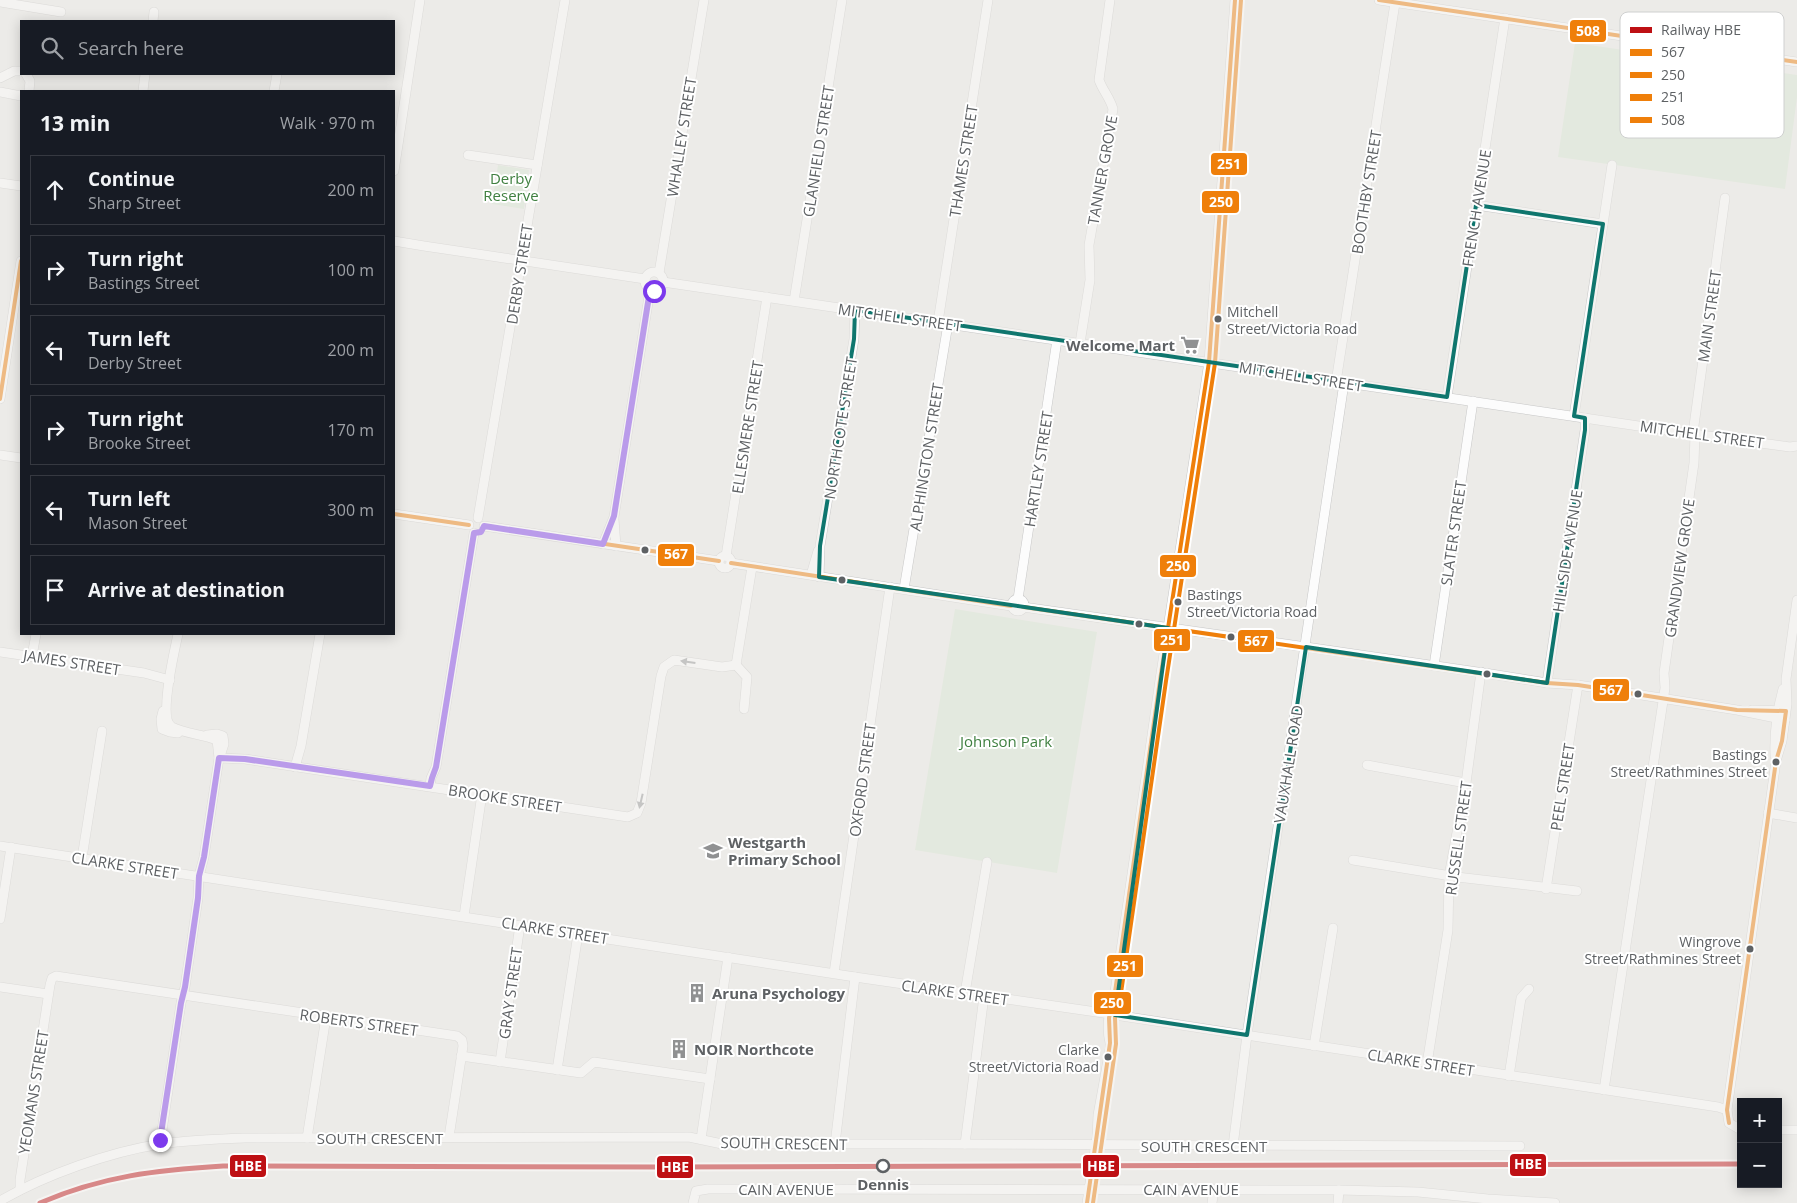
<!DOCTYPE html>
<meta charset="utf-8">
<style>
body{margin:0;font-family:"Open Sans",sans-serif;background:#20242c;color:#f1f3f6}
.controls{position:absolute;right:15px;bottom:15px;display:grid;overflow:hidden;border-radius:0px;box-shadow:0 2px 12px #0003}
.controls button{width:45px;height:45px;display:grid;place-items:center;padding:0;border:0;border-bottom:1px solid #363941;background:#171b24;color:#f1f3f6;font:25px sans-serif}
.stop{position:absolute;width:15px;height:15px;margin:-11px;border:4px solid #7c3aed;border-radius:50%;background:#fff}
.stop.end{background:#7c3aed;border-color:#fff;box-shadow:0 1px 5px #0008}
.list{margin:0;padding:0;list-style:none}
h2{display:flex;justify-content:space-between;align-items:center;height:65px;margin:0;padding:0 20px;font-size:21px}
h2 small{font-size:16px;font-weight:400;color:#9ea1a6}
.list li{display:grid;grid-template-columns:32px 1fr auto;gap:15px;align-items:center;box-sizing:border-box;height:70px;margin:0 10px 10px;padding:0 10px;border:1px solid #363941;border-radius:0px}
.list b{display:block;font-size:19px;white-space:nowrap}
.list p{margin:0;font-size:16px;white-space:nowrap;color:#9ea1a6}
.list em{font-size:16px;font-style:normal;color:#9ea1a6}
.icon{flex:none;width:28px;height:28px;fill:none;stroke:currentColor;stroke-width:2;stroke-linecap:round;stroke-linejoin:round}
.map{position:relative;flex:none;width:1797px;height:1203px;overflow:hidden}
.search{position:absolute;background:#171b24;box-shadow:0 2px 12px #0003;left:20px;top:20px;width:375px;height:55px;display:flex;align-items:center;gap:12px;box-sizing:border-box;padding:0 18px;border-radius:0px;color:#9ea1a6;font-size:19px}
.panel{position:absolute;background:#171b24;box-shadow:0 2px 12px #0003;left:20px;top:90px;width:375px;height:545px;border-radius:0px}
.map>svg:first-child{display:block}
.green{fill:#d8e6d5}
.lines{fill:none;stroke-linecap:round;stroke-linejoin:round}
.minor-casing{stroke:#c7c7c7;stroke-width:10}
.minor{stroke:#fcfcfc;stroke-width:9}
.bus-1-casing{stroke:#fff;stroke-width:8}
.bus-2-casing{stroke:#fff;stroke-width:8}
.bus-3-casing{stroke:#fff;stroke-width:8}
.bus-4-casing{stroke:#fff;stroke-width:8}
.bus-1{stroke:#ef7f0a;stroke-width:4}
.bus-2{stroke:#ef7f0a;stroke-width:4}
.bus-3{stroke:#ef7f0a;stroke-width:4}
.bus-4{stroke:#ef7f0a;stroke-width:4}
.rail-1-casing{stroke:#fff;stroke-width:9}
.rail-1{stroke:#be1014;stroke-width:5}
.oneway{fill:#959799}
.route{stroke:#7c3aed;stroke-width:6}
.marked{fill:none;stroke:#0f766e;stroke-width:4;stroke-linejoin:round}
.bus-dot{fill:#5e6164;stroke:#fff;stroke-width:2}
.stop-dot{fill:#fff;stroke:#5e6164;stroke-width:2.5}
.labels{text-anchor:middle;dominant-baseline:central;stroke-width:4;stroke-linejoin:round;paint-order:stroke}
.bus-label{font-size:14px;fill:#5e6164;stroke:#fff;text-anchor:end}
.street-label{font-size:15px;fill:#5e6164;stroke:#fff}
.park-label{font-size:15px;fill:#408041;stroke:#fff}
.poi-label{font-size:15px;font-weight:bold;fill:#5e6164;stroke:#fff;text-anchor:start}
.stop-label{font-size:15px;font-weight:bold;fill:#5e6164;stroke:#fff}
.key{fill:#fff;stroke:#cfd0d0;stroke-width:1}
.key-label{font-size:14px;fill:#5e6164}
.line-badge{stroke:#fff;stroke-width:2}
.badge-label{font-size:14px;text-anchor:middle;font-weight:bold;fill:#fff}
</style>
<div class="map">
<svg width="1797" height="1203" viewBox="0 0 1797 1203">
<rect width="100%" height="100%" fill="#ecebe8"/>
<g class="green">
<path d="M1575,43L1797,75V97L1785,189L1558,157Z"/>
<path d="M498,165L529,170L524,209L492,204Z"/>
<path d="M955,609L1097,632L1057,873L915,850Z"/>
</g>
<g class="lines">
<g class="minor-casing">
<g id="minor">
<path d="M1379,0L1797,62"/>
<path d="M0,2L61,12"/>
<path d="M153,21L154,12"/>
<path d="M26,74L30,81L29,91"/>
<path d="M0,78L14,71H21"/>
<path d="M143,91L145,74"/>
<path d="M274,91L277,74"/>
<path d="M0,92L21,96"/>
<path d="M468,155L537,165"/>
<path d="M394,171L420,0"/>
<path d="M0,183L21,186"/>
<path d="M1476,205L1603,224"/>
<path d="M394,241L424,246L645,279"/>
<circle cx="654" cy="281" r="9"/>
<path d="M659,273L704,0"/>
<path d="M663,282L1686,433L1790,447L1797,446"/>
<path d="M794,301L842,0"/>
<path d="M938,322L988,0"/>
<path d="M1080,343L1090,280L1089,245L1113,109C1110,98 1103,91 1099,80L1110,0"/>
<path d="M1336,382L1395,3"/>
<path d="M1447,397L1505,18"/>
<path d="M0,399L21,261"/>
<path d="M1574,416L1612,165"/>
<path d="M1693,433L1725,198"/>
<path d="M0,455L21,458"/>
<path d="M394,514L469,525"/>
<path d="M478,518L565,0"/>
<path d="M614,519L616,546"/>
<path d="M484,526L719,561"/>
<path d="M603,544L614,517L650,290"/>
<circle cx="725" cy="562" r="6"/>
<path d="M726,556L767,297"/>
<path d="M731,563L1011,606"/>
<path d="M811,575L818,551"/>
<path d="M819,577L820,546L854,339L855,310"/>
<path d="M904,589L948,324"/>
<circle cx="1018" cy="605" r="6"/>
<path d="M1018,599L1057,340"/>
<path d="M1023,607L1306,647L1491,674L1547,683L1578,685L1737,710L1785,720"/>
<path d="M0,652L144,673L170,680"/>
<path d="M32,656L36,634"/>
<path d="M736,665L752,567"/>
<path d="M736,665L747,677L744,709"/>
<path d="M1434,666L1473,401"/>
<path d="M1547,683L1585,430V418"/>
<path d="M1752,710L1784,711"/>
<path d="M163,711L161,719L162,729L170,732L178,733"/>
<path d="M207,735L217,734L223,736L224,744L221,753"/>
<path d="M1775,756C1774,733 1777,711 1783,689"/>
<path d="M219,758L245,759L628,817L637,813L641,803L661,676L664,667L674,660L722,667L736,665"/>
<path d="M1367,765L1466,783"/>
<path d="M295,767L301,746L320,634"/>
<path d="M430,786L431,778L436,767L474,533"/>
<path d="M1768,813L1797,818"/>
<path d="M0,846L855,977L1110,1014"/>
<path d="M82,858L102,731"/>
<path d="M1353,860L1457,877L1577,891"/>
<path d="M1546,889L1578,685"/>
<path d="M464,916L482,794"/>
<path d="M0,919L11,847"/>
<path d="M834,973L890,587"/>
<path d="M0,987L48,994"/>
<path d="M965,993L987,862"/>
<path d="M1115,1015L1718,1107L1727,1110"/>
<path d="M1110,1043C1106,1028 1109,1007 1115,992L1160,680L1209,362L1235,0"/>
<path d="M1314,1046L1333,928"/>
<path d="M461,1056L581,1073L594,1062L710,1079"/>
<path d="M500,1062L520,925"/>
<path d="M1427,1064L1448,930L1449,876L1466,783L1481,672"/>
<path d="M557,1070L578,934"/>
<path d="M1509,1076L1521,998L1529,989"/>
<path d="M1604,1090L1665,688L1664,673L1694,463L1695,434"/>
<path d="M1741,1130L1729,1123L1727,1110L1776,761L1782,741L1787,704L1786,679L1797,600"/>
<path d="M1778,1130H1797"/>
<path d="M307,1138L326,1017"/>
<path d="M701,1139L728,957"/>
<path d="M160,1144L181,1003L185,987L198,898L199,876L204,857L219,758L217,740C202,734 186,734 172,727C158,719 175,649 178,634"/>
<path d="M835,1144L855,977"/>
<path d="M965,1144L984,996"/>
<path d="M1233,1146L1247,1035L1344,383"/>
<path d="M20,1190V1180L50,985L52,978L56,976L457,1036L462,1040L463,1046L449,1137"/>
<path d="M0,1201C45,1175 109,1152 161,1144C189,1140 217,1139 245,1138L689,1137L722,1144H920L1520,1146"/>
<path d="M693,1203L696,1191L708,1189L1339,1190L1418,1192L1488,1199L1555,1203"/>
<path d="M1087,1203L1097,1137L1098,1115L1112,1038"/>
<path d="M1212,1203L1214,1189"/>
<path d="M1338,1203L1339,1190"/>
</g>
</g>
<use href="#minor" class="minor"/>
<g class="bus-1-casing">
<g id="bus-1">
<path d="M0,399L21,261"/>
<path d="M394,514L469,525"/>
<path d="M484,526L719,561"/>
<path d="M731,563L1011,606"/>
<path d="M1023,607L1547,683L1578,685L1737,710L1786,711L1782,741L1776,761L1727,1110L1729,1123"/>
</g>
</g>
<g class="bus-2-casing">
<path id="bus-2" d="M1087,1203L1110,1043L1109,1018L1115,992L1160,680L1209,362L1235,0"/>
</g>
<g class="bus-3-casing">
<path id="bus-3" d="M1093,1203L1116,1044L1115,1018L1121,993L1166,681L1215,363L1241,0"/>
</g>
<g class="bus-4-casing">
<path id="bus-4" d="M1379,0L1797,62"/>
</g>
<use href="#bus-1" class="bus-1"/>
<use href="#bus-2" class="bus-2"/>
<use href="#bus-3" class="bus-3"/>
<use href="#bus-4" class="bus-4"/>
<g class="rail-1-casing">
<path id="rail-1" d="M40,1203C102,1176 157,1170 223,1166L663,1167L1741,1164"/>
</g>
<use href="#rail-1" class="rail-1"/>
</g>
<defs><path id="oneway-solid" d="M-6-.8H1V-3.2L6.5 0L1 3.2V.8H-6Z" transform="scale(1.25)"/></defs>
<g class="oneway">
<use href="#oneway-solid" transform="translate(688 662) rotate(-172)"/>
<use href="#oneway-solid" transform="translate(641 801) rotate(103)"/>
</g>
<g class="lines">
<path class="route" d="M160,1140L181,1003L185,987L198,898L199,876L204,857L219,758L245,759L430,786L432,778L436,767L474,533L481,532L484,526L603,544L614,516L650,290L654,291"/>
</g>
<path d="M0 0H1797V1203H0ZM1476,205L1603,224L1574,416L1585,418V430L1547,683L1306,647L1247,1035L1115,1015L1168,628L819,577L820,546L854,339L855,310L1447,397Z" fill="#ecebe8" fill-opacity=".55" fill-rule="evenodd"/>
<path class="marked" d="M1476,205L1603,224L1574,416L1585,418V430L1547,683L1306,647L1247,1035L1115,1015L1168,628L819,577L820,546L854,339L855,310L1447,397Z"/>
<defs>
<g id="supermarket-bare" transform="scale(1.5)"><path d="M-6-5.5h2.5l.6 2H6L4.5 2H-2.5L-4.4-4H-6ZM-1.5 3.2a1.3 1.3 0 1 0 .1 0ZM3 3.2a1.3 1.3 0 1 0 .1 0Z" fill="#909192" stroke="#fff" stroke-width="2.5" paint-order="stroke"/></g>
<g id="school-bare" transform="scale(1.5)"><path d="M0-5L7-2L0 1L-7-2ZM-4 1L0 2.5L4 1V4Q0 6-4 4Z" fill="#909192" stroke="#fff" stroke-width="2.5" paint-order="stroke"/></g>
<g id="building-bare" transform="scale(1.5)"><path d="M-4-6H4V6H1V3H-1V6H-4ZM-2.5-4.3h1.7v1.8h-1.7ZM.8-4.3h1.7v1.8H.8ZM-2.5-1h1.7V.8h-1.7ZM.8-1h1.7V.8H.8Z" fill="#909192" stroke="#fff" stroke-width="2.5" paint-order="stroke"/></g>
</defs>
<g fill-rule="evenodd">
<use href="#supermarket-bare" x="1190" y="345"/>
<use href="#school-bare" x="713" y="851"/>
<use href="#building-bare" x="697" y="993"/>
<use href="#building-bare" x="679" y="1049"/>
</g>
<g class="bus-dot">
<circle cx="1218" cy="319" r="4.5"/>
<circle cx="645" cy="550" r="4.5"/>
<circle cx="842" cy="580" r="4.5"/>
<circle cx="1178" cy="602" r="4.5"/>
<circle cx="1139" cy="624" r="4.5"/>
<circle cx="1231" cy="637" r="4.5"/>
<circle cx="1487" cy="674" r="4.5"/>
<circle cx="1638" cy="694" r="4.5"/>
<circle cx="1776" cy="762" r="4.5"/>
<circle cx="1750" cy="949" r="4.5"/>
<circle cx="1108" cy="1057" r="4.5"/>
</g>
<circle class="stop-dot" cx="883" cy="1166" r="6"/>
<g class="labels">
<g class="bus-label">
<text x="1227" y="311" text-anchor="start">Mitchell<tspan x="1227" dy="17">Street/Victoria Road</tspan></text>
<text x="1187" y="594" text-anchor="start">Bastings<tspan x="1187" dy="17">Street/Victoria Road</tspan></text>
<text x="1767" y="754">Bastings<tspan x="1767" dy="17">Street/Rathmines Street</tspan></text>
<text x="1741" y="941">Wingrove<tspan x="1741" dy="17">Street/Rathmines Street</tspan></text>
<text x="1099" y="1049">Clarke<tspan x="1099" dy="17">Street/Victoria Road</tspan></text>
</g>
<g class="street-label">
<text transform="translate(681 137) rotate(-81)">WHALLEY STREET</text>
<text transform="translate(818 151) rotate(-81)">GLANFIELD STREET</text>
<text transform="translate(963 161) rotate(-81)">THAMES STREET</text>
<text transform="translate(1102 170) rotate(-80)">TANNER GROVE</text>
<text transform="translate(1366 192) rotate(-81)">BOOTHBY STREET</text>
<text transform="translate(1476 208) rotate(-81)">FRENCH AVENUE</text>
<text transform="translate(519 274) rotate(-81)">DERBY STREET</text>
<text transform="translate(1709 316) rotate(-82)">MAIN STREET</text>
<text transform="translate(900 317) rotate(8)">MITCHELL STREET</text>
<text transform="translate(1301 376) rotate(9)">MITCHELL STREET</text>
<text transform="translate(747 427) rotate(-81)">ELLESMERE STREET</text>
<text transform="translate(840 428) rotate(-81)">NORTHCOTE STREET</text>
<text transform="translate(1702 434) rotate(8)">MITCHELL STREET</text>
<text transform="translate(926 457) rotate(-81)">ALPHINGTON STREET</text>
<text transform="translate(1038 469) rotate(-81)">HARTLEY STREET</text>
<text transform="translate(1453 533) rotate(-82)">SLATER STREET</text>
<text transform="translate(1567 551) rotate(-81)">HILLSIDE AVENUE</text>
<text transform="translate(1679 568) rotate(-82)">GRANDVIEW GROVE</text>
<text transform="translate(72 662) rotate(9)">JAMES STREET</text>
<text transform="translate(1288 764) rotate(-81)">VAUXHALL ROAD</text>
<text transform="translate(862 780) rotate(-82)">OXFORD STREET</text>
<text transform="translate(1562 787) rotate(-81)">PEEL STREET</text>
<text transform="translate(505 798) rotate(9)">BROOKE STREET</text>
<text transform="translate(1458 838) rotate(-82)">RUSSELL STREET</text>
<text transform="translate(125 865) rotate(9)">CLARKE STREET</text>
<text transform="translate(555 930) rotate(9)">CLARKE STREET</text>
<text transform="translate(955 992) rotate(8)">CLARKE STREET</text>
<text transform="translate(510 993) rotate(-82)">GRAY STREET</text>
<text transform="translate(359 1022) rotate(8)">ROBERTS STREET</text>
<text transform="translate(1421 1062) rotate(9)">CLARKE STREET</text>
<text transform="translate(33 1092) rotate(-81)">YEOMANS STREET</text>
<text x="380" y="1138">SOUTH CRESCENT</text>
<text transform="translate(784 1143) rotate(1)">SOUTH CRESCENT</text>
<text x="1204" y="1146">SOUTH CRESCENT</text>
<text x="786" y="1189">CAIN AVENUE</text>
<text x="1191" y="1189">CAIN AVENUE</text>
</g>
<g class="park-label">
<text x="511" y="178">Derby<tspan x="511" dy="17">Reserve</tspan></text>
<text x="1006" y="741">Johnson Park</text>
</g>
<g class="poi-label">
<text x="1175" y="345" text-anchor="end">Welcome Mart</text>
<text x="728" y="842">Westgarth<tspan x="728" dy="17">Primary School</tspan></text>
<text x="712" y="993">Aruna Psychology</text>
<text x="694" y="1049">NOIR Northcote</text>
</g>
<g class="stop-label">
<text x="883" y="1184">Dennis</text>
</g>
</g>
<rect x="1620" y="12" width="164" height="126" rx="8" class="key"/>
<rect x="1630" y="27" width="22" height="6" fill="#be1014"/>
<rect x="1630" y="49" width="22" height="7" fill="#ef7f0a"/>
<rect x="1630" y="72" width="22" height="6" fill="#ef7f0a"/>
<rect x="1630" y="94" width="22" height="7" fill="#ef7f0a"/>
<rect x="1630" y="117" width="22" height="6" fill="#ef7f0a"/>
<g class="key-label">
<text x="1661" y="35">Railway HBE</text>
<text x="1661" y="57">567</text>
<text x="1661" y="80">250</text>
<text x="1661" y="102">251</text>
<text x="1661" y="125">508</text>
</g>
<g class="line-badge">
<rect x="1569" y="19" width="38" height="24" rx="5" fill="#ef7f0a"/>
<rect x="1210" y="152" width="38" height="24" rx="5" fill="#ef7f0a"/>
<rect x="1201" y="190" width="39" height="24" rx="5" fill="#ef7f0a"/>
<rect x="657" y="543" width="38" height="24" rx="5" fill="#ef7f0a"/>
<rect x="1159" y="554" width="38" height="24" rx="5" fill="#ef7f0a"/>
<rect x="1153" y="628" width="38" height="24" rx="5" fill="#ef7f0a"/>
<rect x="1237" y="629" width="38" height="24" rx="5" fill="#ef7f0a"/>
<rect x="1592" y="678" width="38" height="24" rx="5" fill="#ef7f0a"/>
<rect x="1106" y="954" width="38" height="24" rx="5" fill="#ef7f0a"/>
<rect x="1093" y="991" width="39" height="24" rx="5" fill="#ef7f0a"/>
<rect x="1509" y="1153" width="38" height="24" rx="5" fill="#be1014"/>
<rect x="1082" y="1154" width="38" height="24" rx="5" fill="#be1014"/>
<rect x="229" y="1154" width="38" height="24" rx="5" fill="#be1014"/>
<rect x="656" y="1155" width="38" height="24" rx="5" fill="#be1014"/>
</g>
<g class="badge-label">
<text x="1588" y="36">508</text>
<text x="1229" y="169">251</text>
<text x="1221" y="207">250</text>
<text x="676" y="559">567</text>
<text x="1178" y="571">250</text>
<text x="1172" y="645">251</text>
<text x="1256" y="646">567</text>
<text x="1611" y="695">567</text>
<text x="1125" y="971">251</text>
<text x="1112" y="1008">250</text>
<text x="1528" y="1169">HBE</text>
<text x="1101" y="1171">HBE</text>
<text x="248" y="1171">HBE</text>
<text x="675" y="1172">HBE</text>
</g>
</svg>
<div class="controls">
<button>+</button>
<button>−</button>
</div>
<div class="stop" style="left:654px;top:291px"></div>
<div class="stop end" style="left:160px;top:1140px"></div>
<div class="search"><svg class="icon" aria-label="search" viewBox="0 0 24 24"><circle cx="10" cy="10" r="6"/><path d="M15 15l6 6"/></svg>Search here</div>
<section class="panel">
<h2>13 min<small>Walk · 970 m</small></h2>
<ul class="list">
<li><svg class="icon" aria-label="ahead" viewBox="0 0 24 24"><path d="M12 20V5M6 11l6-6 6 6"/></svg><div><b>Continue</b><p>Sharp Street</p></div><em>200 m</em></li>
<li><svg class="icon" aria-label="right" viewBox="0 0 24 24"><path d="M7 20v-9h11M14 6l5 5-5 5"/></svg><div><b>Turn right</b><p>Bastings Street</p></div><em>100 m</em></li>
<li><svg class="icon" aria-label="left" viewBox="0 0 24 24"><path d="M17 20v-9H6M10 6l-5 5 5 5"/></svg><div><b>Turn left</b><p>Derby Street</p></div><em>200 m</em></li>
<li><svg class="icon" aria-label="right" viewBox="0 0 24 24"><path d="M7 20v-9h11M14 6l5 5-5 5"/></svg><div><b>Turn right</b><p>Brooke Street</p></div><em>170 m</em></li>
<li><svg class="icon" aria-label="left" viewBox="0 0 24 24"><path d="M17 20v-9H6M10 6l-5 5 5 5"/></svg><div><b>Turn left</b><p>Mason Street</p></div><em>300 m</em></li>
<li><svg class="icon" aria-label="arrive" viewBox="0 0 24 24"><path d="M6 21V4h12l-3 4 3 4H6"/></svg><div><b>Arrive at destination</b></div></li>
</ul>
</section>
</div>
